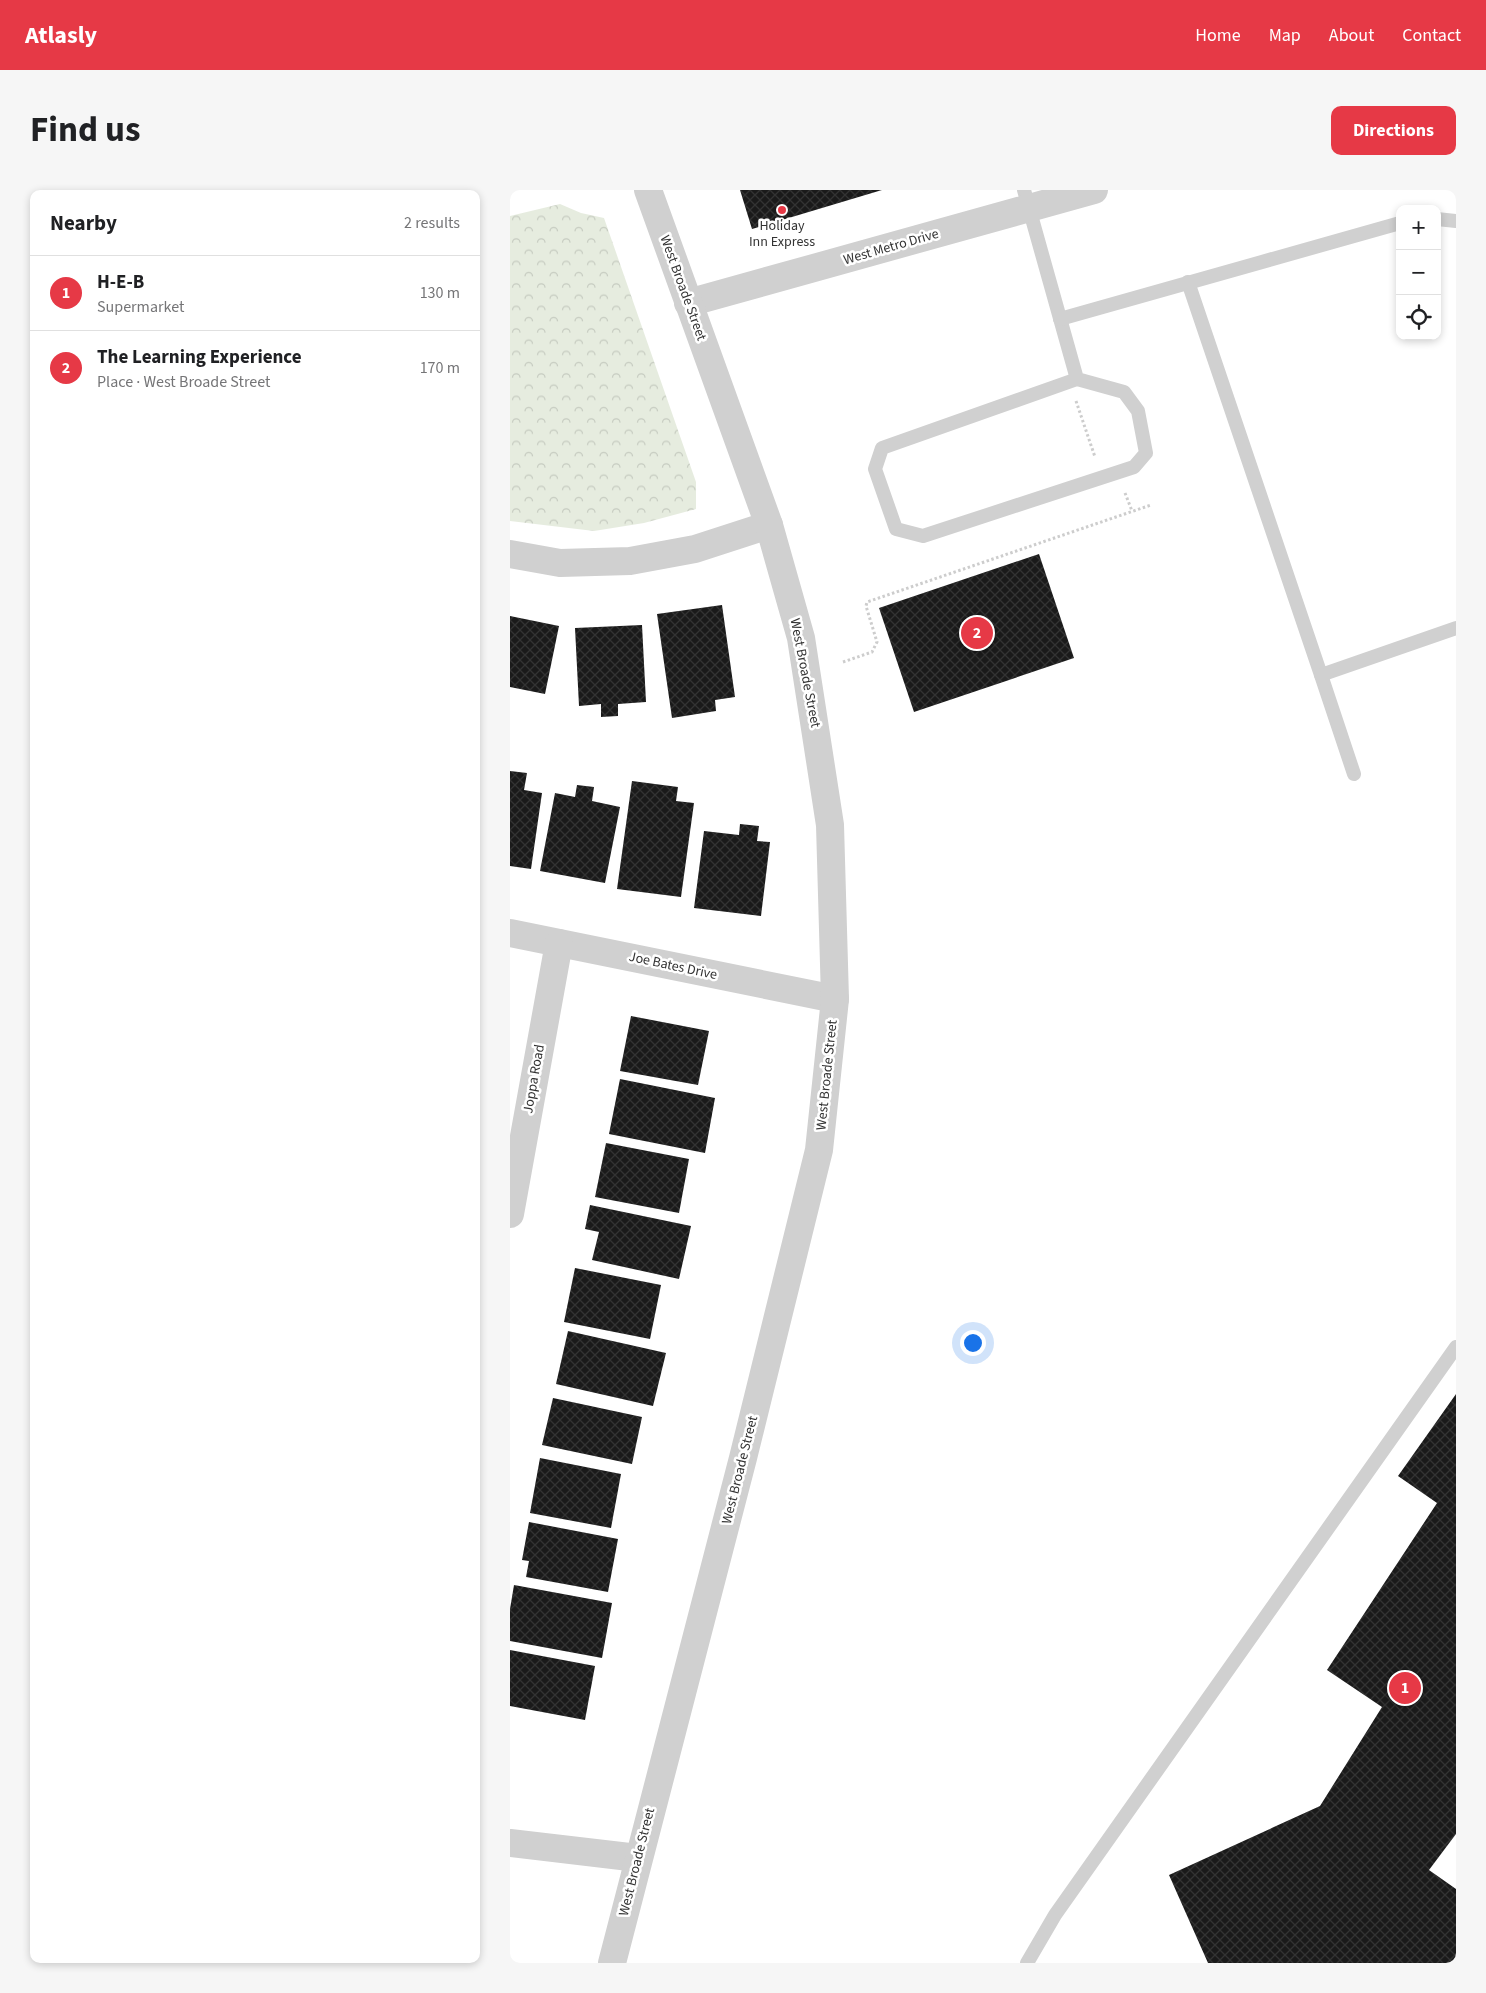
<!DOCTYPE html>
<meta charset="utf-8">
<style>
body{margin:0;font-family:"Source Sans 3",sans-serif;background:#f6f6f6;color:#202124}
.controls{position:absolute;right:15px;top:15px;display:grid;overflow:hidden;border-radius:10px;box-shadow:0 2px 8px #0003}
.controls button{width:45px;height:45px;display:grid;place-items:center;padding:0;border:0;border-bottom:1px solid #e0e0e0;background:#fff;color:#202124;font:25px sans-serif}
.you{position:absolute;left:462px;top:1152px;width:18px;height:18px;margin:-12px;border:4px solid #fff;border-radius:50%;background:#1a73e8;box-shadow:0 0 0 8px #1a73e833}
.badge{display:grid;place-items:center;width:32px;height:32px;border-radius:50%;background:#e63946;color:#fff;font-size:16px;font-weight:700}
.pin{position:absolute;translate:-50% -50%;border:2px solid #fff;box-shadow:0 1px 5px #0006}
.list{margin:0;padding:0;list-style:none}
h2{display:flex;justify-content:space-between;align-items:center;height:65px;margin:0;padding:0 20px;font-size:21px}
h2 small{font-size:16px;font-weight:400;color:#757577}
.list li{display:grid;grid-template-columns:32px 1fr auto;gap:15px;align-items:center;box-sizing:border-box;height:75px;padding:0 20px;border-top:1px solid #e0e0e0}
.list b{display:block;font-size:19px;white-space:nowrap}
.list p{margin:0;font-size:16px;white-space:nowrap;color:#757577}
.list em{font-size:16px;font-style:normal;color:#757577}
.icon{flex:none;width:28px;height:28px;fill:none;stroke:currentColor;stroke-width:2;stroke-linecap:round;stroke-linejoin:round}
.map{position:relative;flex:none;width:946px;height:1773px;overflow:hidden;border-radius:10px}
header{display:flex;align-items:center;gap:30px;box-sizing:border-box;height:70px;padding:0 25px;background:#e63946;color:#fff}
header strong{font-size:24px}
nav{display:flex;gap:28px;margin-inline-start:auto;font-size:18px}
.intro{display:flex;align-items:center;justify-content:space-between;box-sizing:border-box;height:120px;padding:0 30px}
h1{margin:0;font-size:35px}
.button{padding:12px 22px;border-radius:10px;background:#e63946;color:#fff;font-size:18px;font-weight:700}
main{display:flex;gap:30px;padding:0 30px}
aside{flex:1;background:#fff;border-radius:10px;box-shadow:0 2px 8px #0003}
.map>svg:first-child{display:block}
.park{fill:url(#park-crowns)}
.building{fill:url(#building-cross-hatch)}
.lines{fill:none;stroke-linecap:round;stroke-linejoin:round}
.path{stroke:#cdcdcd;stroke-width:3;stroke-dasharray:2.5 2.5;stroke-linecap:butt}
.lane{stroke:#d0d0d0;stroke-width:14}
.street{stroke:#d0d0d0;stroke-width:28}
.poi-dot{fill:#e63946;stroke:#fff;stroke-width:2}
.labels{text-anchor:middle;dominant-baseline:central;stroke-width:5;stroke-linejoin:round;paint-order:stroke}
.poi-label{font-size:14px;fill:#333;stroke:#fff}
.street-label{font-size:14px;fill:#333;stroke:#fff}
</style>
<header>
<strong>Atlasly</strong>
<nav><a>Home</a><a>Map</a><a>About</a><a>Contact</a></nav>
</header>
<div class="intro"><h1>Find us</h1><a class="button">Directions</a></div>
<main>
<aside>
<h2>Nearby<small>2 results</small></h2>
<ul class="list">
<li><span class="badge">1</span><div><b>H-E-B</b><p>Supermarket</p></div><em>130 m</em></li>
<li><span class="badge">2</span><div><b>The Learning Experience</b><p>Place · West Broade Street</p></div><em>170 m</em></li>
</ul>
</aside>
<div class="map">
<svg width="946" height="1773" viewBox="0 0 946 1773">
<defs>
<pattern id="park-crowns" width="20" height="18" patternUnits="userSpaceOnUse" patternTransform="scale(1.25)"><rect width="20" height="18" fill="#e6ecdf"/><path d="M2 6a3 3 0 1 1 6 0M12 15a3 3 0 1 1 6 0" fill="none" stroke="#c6cbc0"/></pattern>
<pattern id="building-cross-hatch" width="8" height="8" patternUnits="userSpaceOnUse" patternTransform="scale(1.25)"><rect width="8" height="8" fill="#1a1a1a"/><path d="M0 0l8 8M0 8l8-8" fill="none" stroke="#333"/></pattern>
</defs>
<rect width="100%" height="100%" fill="#fff"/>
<path class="park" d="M50,14L71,23L94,28L186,292V319L134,333L84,341L0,331V26Z"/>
<g class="building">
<path d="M230,0H372L242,39Z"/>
<path d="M529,364L564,468L404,522L369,418Z"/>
<path d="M212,415L225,507L205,510L206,521L162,528L147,424Z"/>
<path d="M0,426L49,436L35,504L0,497Z"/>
<path d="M132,435L136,512L108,514V526L91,527V514L69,516L65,438Z"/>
<path d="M0,581L17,583L14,600L32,603L21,679L0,676Z"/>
<path d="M122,591L168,597L166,611L184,613L171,707L107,699Z"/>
<path d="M67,595L84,597L82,611L110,617L95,693L30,681L45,603L65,607Z"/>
<path d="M230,634L249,636L247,651L260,652L251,726L184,718L194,641L229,645Z"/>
<path d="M121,826L199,841L188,895L110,881Z"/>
<path d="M110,889L205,908L195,963L99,944Z"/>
<path d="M96,953L179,969L169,1023L85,1007Z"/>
<path d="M80,1015L181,1036L169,1089L82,1070L89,1042L75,1039Z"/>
<path d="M65,1078L151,1095L140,1149L54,1132Z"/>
<path d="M58,1141L156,1163L143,1216L46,1194Z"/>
<path d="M946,1204V1644L919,1680L946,1699V1773H698L659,1685L810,1616L872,1517L817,1480L927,1313L888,1286Z"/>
<path d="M43,1208L132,1227L122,1274L32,1255Z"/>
<path d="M30,1268L111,1284L101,1338L20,1323Z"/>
<path d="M19,1332L108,1349L98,1402L16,1387L19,1371L12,1370Z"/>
<path d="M4,1395L102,1413L92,1468L0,1451V1419Z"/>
<path d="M0,1460L85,1476L75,1530L0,1516Z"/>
</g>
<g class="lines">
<g class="path">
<path d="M566,211L585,267"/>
<path d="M615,303L622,321"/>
<path d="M333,472L362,462L367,452L356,416L357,412L641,315"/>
</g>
<g class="lane">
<path d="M514,0L567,189L614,202L628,221L636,263L624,277L413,346L386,339L365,279L372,258L567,189"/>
<path d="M927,29L946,31"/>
<path d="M678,92L811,485L946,438"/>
<path d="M550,129L890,33"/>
<path d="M811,485L844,584"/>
<path d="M517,1773L545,1725L946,1157"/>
</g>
<g class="street">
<path d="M178,113L584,0"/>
<path d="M0,364L50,373L120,371L185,359L259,335"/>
<path d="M0,743L325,809"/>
<path d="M0,1024L49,753"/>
<path d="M0,1653L128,1668"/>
<path d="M102,1773L233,1268L309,960L325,809L320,635L291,448L259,335L138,0"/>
</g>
</g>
<circle class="poi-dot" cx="272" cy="20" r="5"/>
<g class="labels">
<g class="poi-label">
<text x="272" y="36">Holiday<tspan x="272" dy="16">Inn Express</tspan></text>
</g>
<g class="street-label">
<text transform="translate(381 57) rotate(-16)">West Metro Drive</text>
<text transform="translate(173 98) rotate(70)">West Broade Street</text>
<text transform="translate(295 483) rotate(79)">West Broade Street</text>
<text transform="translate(163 776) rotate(12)">Joe Bates Drive</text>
<text transform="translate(317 885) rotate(-84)">West Broade Street</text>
<text transform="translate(24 889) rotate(-80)">Joppa Road</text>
<text transform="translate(230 1280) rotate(-76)">West Broade Street</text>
<text transform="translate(127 1672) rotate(-76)">West Broade Street</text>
</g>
</g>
</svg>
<div class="controls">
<button>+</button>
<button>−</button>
<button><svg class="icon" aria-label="locate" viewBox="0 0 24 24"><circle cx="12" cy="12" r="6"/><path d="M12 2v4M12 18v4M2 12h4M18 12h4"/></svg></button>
</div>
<div class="you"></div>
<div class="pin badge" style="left:895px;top:1498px">1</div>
<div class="pin badge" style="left:467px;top:443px">2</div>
</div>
</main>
